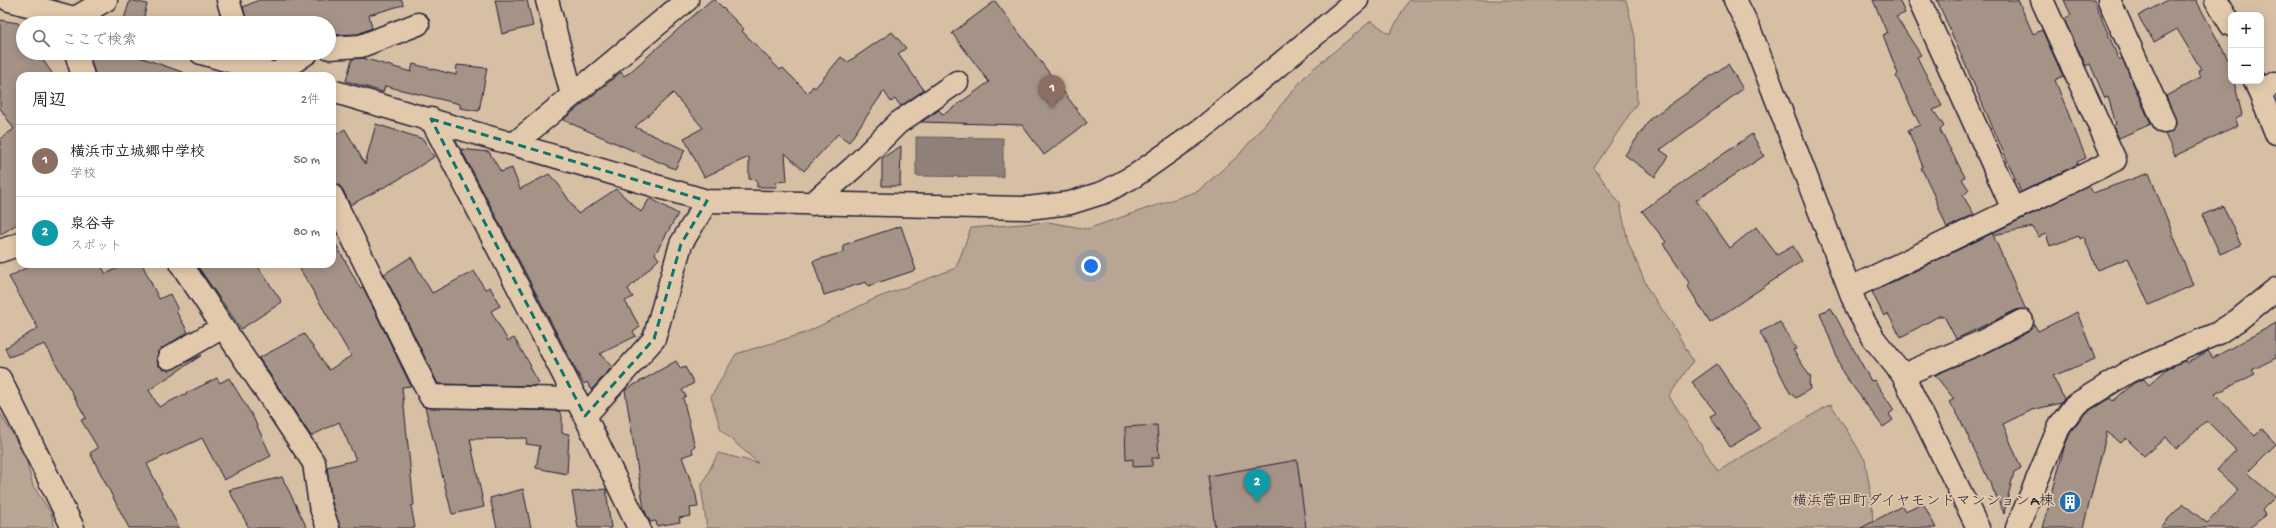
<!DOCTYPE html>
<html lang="ja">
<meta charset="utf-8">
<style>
body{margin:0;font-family:"Gochi Hand","Klee One",sans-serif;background:#f2f2f2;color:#222}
.controls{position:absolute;right:12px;top:12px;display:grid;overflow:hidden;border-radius:8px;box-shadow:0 2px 10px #0003}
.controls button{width:36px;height:36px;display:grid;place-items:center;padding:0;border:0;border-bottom:1px solid #e0e0e0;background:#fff;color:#222;font:20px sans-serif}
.you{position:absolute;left:1091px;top:266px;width:14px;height:14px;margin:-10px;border:3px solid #fff;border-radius:50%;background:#1a73e8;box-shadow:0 0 0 6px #1a73e833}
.badge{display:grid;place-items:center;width:26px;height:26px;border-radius:50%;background:#b45309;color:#fff;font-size:13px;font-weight:700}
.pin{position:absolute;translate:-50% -33px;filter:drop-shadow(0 1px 2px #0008)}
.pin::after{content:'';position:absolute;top:21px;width:14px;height:12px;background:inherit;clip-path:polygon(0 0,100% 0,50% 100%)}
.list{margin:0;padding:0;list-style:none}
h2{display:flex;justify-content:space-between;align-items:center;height:52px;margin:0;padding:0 16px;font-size:17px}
h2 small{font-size:13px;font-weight:400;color:#767676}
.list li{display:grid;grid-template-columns:26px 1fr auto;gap:12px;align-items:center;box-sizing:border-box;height:72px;padding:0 16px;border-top:1px solid #e0e0e0}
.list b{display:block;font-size:15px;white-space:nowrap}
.list p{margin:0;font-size:13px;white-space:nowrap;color:#767676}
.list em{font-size:13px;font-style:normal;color:#767676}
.icon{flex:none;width:22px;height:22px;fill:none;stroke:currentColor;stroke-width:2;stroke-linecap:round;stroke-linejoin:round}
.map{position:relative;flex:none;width:2276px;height:528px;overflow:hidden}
.search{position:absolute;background:#fff;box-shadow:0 2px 10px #0003;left:16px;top:16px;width:320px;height:44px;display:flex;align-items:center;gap:10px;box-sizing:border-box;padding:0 14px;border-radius:22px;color:#767676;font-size:15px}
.panel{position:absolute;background:#fff;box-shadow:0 2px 10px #0003;left:16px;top:72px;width:320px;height:196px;border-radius:12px}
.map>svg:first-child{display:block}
.green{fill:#b9a593;stroke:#6e6467}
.water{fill:#8f817a;stroke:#635b61}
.building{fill:#a59387;stroke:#22223b}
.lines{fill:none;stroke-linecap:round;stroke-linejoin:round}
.minor-casing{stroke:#22223b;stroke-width:25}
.tertiary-casing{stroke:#22223b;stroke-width:25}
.minor{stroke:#e3c9ab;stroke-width:22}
.tertiary{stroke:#e3c9ab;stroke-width:22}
.marked{fill:none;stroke:#0f766e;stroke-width:3;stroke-dasharray:8 5;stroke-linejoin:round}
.labels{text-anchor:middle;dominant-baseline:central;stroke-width:3.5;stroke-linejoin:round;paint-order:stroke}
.poi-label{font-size:15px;fill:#22223b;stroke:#e3c9ab;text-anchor:end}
</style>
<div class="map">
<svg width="2276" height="528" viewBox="0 0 2276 528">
<rect width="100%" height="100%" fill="#d7bfa4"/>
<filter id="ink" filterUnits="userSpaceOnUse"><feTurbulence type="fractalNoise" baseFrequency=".025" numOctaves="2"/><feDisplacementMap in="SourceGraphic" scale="8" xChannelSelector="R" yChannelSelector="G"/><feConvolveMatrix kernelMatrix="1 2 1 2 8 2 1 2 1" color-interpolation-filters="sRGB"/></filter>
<g filter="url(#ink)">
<g class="green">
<path d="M1409,0H1626L1635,37L1637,103L1594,168L1620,204L1628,242L1648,289L1672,324L1693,361L1669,396L1718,471L1831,404L1865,460L1872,501L1873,528H707L701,487L718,453L758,463L721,430L711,397L736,354L805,333L874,299L956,268L971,228L1048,222L1087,229L1198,191L1238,156L1308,73L1371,21L1390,34Z"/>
<path d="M0,413L25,455L33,486L51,513L55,528H0Z"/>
</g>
<path class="water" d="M916,137L1003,138V177L916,176Z"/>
<g class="building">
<path d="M130,0L147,4L143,21L124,19Z"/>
<path d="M259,0H402L403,5L369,15L372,28L358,34L329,35V23H247L243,7Z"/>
<path d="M495,0H527L533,26L502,34Z"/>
<path d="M711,0H715L744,29L742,31L780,70L783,68L808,93L813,86L815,88L841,57L848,62L892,32L906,48L898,54L924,90L901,106L895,99L891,102L884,91L849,142L838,134L804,171L785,153L787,181L776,182L777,187H757V180L749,179V157L704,177L684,138L703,128L673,93L635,127L685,150L675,169L563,120L621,72L624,76L629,73Z"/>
<path d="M1873,0H1899L1905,13L1896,17L1921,55L1917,57L1942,106L1933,110L1944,126L1940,130L1965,177L1962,179L1969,190L1963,196L1974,214L1947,228L1931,188L1921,168L1923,167L1908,130L1920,125L1896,76L1898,74L1883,35L1887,33Z"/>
<path d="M1937,0H2018L2033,34L2042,30L2063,76L2055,80L2086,158L2077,162L2078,164L2021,192Z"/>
<path d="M2064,0H2094L2119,60L2122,58L2151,124L2119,138L2113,126L2116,124L2108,97L2105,98L2090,64L2086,66L2064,19L2071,15Z"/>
<path d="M2168,0H2196L2229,61L2231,81H2234L2242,115L2235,118L2238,125L2175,156L2165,134L2174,130L2176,123L2166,96L2201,77L2198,70L2201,69L2177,29L2154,42L2138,16Z"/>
<path d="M995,1L1087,123L1044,155L1022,125L921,122L939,110L943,115L989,82L952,33Z"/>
<path d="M0,20L18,23L23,31V53H38L54,76H20V222L0,235V139L14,129L0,108Z"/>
<path d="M89,53H128L185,73V76H95Z"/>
<path d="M363,58L411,72L413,64L456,75L457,65L487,68L479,111L460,108V104L385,86L383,92L346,81L352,59Z"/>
<path d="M1728,64L1743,89L1660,150L1669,156L1655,177L1625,155L1651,118Z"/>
<path d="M376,124L423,139L434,157L396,181L350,205L343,190L339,185L332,184V137L345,129L365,164Z"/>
<path d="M1752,134L1764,156L1696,200L1730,248L1756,227L1777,255L1793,246L1802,261L1710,323L1687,285L1690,284L1663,244L1666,242L1642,211Z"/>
<path d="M901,146L900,186H882V158Z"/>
<path d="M461,149L489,152L501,172L512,168L520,189L549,174L559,185L578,214L616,189L641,212L650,198L678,214L655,254L659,259L628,289L633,297L625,301L640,327L633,332L636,336L600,354L612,367L591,390L587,382L584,384L578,374Z"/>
<path d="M2149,173L2193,285L2149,305L2128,258L2097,270L2084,237L2080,239L2079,236L2050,246L2046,234L2038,237L2033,227L1993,235L2026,310H2016L1956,339L1944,316H1939L1901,337L1888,314L1884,316L1872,292L2089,186L2093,193Z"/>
<path d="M2223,206L2241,245L2220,254L2202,215Z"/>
<path d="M901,226L916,270L868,286L866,282L824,295L813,261L844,252L843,245Z"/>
<path d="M332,237L360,288L363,287L411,386L402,387L414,505L411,506L415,528H340L332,502L327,467L356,460L339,422L311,436L259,358L304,334L329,370L351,356L297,264H332Z"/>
<path d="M411,257L432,293L474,271L485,289L490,287L500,306L491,311L508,341L514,338L531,366L530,367L539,383L534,386L438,384L384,274Z"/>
<path d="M33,264H100L106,274L126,264H142L159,299L170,294L178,310L176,311L188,332L158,351L157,358L158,365L163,369L169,370L202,355L149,390L159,407L217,378L220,383L229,378L253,417L271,456L224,480L202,438L147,464L179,528H129L90,453L98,448L81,420L86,418L45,344L9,357L5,348L38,328L9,277Z"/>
<path d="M196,264H256L282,302L241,329Z"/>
<path d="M1831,308L1871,381L1874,380L1894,410L1889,414L1893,420L1883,427L1843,373L1820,313Z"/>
<path d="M2077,312L2095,359L2053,376L2064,399L2061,403L2032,410L2003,424L2021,468L2014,472L2004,513L1959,417L1949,402L1954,399L1935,375L1984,354L2028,332L2034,324L2038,331Z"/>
<path d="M1780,322L1796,349L1793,350L1811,378L1809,382L1810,389L1796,398L1790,393L1760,332Z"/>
<path d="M2276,323V358L2252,370L2255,374L2215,394L2255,436L2262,429L2276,444L2247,473L2275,497L2262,510L2265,515L2250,528H2159L2183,504L2207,523L2239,490L2217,470L2236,450L2207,421L2176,449L2166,437L2144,456L2126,438L2121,443L2107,432L2083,528H2043L2064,448L2071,431L2084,414L2110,398L2113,401L2134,383L2144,379L2149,385L2168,368L2184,361L2187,363L2208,351L2213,358Z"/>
<path d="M676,361L681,369L685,367L694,383L682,390L686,396L683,398L695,447L692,448L693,453L682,457L696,495L698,507L690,508L691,516L679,518L680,522L657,526L656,521L650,522L644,509L625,390Z"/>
<path d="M1717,364L1760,429L1730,447L1710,416L1716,413L1692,382Z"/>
<path d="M425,407L559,411L562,416V433L569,434L567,474L536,468L540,446L526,444L527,438L470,439L484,507L452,514Z"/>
<path d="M1157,425L1159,458H1152V466L1133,467V459L1126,460L1125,427Z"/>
<path d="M1297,460L1306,528H1215L1208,476Z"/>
<path d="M282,477L307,528H249L229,490Z"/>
<path d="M523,489L531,528H497L490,498Z"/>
<path d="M606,489L611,528H578L572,492Z"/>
<path d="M1923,503L1936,528H1861L1902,506L1905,511Z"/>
</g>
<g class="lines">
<g class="minor-casing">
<g id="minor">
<path d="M228,0L235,23"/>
<path d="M547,0L572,95"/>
<path d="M1735,0L1749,28L1858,311L1874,339L1903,375L1978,528"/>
<path d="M1919,0L2013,209"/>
<path d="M2109,0L2164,122"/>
<path d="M2216,0L2231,25"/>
<path d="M75,18L106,0"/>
<path d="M329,48L361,46L418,24"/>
<path d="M76,53L83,76"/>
<path d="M276,76V74L307,53"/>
<path d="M2255,81L2276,133"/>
<path d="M2259,91L2276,83"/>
<path d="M431,119L585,416L639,528"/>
<path d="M514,144L687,0"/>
<path d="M332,196L430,396L575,399"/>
<path d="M812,204L854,167L898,123L957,82"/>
<path d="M0,251L20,244"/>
<path d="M181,264L314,463L320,505L328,528"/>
<path d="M1851,288L2115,160L2042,0"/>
<path d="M169,358L223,327"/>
<path d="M1903,375L1979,343L2022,321"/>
<path d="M585,416L654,339L681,244L707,201"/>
<path d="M2017,528L2060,425L2075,405L2128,372L2218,333L2238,320L2276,289"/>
</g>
</g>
<g class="tertiary-casing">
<g id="tertiary">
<path d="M9,0L92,23"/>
<path d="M201,53L282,76"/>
<path d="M332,91L707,201L1028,208L1070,203L1105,192L1136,175L1203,128L1357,0"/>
<path d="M0,379L73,528"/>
</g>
</g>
<use href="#minor" class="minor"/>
<use href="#tertiary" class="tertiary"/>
</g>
</g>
<path class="marked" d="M431,119L707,201L681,244L654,339L585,416Z"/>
<defs>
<g id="building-disc" transform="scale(1.15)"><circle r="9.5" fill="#1f6fb2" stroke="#e3c9ab"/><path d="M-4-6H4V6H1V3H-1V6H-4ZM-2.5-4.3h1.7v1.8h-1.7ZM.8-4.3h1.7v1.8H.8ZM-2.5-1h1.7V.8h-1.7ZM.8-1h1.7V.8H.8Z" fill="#fff"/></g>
</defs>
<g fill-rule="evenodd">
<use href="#building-disc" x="2070" y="502"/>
</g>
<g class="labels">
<g class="poi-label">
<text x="2054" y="502">横浜菅田町ダイヤモンドマンションA棟</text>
</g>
</g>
</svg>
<div class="controls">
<button>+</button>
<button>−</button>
</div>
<div class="you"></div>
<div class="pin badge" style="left:1052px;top:108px;background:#8d6e63">1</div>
<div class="pin badge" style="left:1257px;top:502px;background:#0f9aa8">2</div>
<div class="search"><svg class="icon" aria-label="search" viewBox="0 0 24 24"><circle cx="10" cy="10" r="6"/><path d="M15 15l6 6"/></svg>ここで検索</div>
<section class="panel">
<h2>周辺<small>2件</small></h2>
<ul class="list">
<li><span class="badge" style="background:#8d6e63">1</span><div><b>横浜市立城郷中学校</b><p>学校</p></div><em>50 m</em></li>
<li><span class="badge" style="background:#0f9aa8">2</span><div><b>泉谷寺</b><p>スポット</p></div><em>80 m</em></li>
</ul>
</section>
</div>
